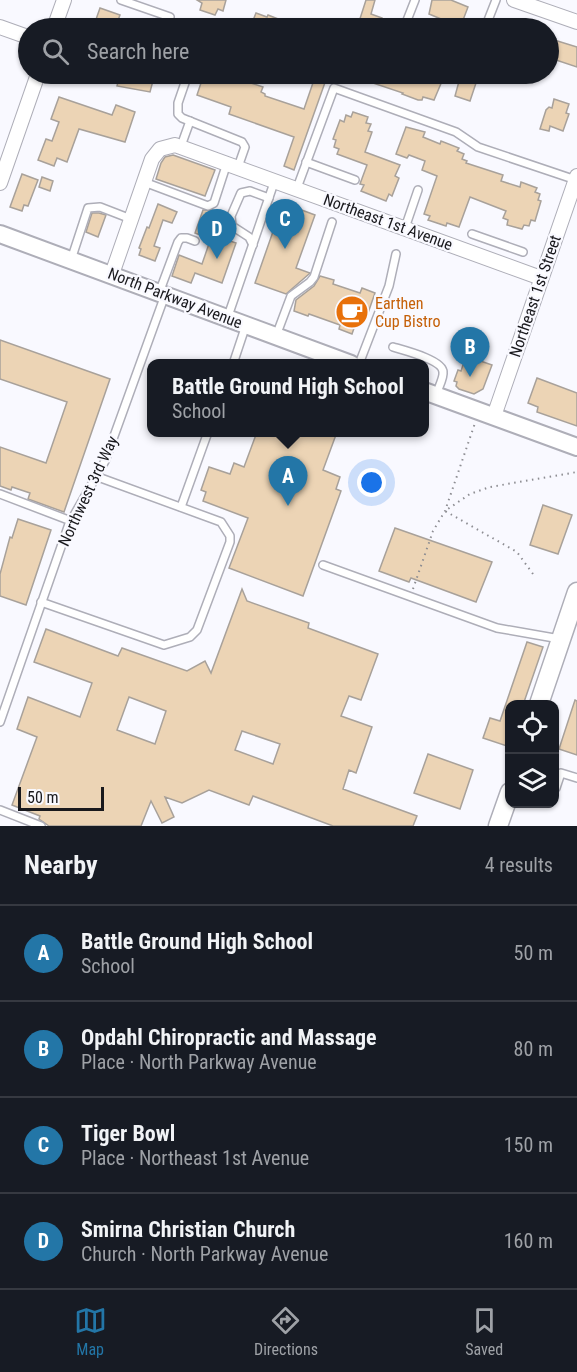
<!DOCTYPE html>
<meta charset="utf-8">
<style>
body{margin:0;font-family:"Roboto Condensed",sans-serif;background:#20242c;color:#f1f3f6}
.controls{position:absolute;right:18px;bottom:18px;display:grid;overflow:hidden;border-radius:12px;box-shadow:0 2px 4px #0004}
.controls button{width:54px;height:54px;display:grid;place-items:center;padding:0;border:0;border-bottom:2px solid #363941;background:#171b24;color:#f1f3f6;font:30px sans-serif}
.scale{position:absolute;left:18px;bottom:15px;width:86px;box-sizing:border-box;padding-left:6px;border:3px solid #19191d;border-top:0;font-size:16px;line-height:21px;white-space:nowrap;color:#19191d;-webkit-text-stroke:4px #f9f9ff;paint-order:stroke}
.you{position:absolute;left:372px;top:483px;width:21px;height:21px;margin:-15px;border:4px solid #fff;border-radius:50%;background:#1a73e8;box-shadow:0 0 0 9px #1a73e833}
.badge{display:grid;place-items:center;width:39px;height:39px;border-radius:50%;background:#2376a7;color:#fff;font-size:20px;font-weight:700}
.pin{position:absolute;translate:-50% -50px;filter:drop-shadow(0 2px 3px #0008)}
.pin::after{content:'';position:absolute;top:32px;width:21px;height:18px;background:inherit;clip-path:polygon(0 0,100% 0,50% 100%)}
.popup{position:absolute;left:147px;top:359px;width:282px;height:78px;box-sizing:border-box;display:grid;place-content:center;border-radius:12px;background:#171b24;filter:drop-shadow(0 2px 4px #0005);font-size:20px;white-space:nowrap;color:#9ea1a6}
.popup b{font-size:22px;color:#f1f3f6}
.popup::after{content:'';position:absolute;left:50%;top:100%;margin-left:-12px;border:12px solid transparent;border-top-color:#171b24}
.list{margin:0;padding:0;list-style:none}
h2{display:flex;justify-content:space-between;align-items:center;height:78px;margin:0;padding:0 24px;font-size:26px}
h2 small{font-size:20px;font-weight:400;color:#9ea1a6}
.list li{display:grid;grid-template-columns:39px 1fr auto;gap:18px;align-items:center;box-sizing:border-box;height:96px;padding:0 24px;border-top:2px solid #363941}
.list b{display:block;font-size:22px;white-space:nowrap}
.list p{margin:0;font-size:20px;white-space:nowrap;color:#9ea1a6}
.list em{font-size:20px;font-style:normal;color:#9ea1a6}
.icon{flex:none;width:33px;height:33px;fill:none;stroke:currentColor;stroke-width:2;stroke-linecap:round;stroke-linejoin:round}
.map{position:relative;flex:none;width:577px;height:826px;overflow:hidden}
.search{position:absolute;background:#171b24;box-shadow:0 2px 4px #0004;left:18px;right:18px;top:18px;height:66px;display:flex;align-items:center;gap:15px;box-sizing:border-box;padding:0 21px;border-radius:33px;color:#9ea1a6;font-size:22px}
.sheet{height:462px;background:#171b24}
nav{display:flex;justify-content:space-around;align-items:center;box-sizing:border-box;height:84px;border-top:2px solid #363941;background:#171b24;font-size:16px;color:#9ea1a6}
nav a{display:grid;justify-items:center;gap:3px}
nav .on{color:#2376a7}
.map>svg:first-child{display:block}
.building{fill:#ecd4b5;stroke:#a8a19a;stroke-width:1.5;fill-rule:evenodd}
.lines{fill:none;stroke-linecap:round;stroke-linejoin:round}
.service-casing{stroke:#aeaeb8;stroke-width:10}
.minor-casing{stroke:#aeaeb8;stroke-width:16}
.tertiary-casing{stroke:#aeaeb8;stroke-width:20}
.secondary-casing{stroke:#aeaeb8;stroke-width:21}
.path{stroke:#8d8d92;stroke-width:2;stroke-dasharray:1.5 4.5;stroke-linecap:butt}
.service{stroke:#fff;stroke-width:7}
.minor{stroke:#fff;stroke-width:14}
.tertiary{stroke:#fff;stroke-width:16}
.secondary{stroke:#fff;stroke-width:18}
.labels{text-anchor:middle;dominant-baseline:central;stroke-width:4.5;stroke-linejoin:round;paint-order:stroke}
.street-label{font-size:16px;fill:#19191d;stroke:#f9f9ff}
.food-label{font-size:16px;fill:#c56008;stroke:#f9f9ff;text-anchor:start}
</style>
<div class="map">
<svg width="577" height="826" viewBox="0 0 577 826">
<rect width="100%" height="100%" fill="#f9f9ff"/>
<g class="building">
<path d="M197,0H226L223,11L218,9L215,15L200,10L202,3Z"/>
<path d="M366,0H375L371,14L382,18L379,28H357Z"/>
<path d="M432,0H451L468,7L460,28H438L441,19L429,14Z"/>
<path d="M100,8L120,15L115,28H93Z"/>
<path d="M256,13L267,17L268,15L301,28H250Z"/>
<path d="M551,39L577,47V67L556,60L558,53L549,50Z"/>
<path d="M120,74H141L154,77L150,92L117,86Z"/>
<path d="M204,74H224L263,87L261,92L265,94V96L304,109L316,74H328L294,170L284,166L294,137L229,114L231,107L197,95Z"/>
<path d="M349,74H445L434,100L423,97L422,100H418L402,94L403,93L349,75Z"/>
<path d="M461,74H479L470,101L455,96Z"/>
<path d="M59,97L112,115L116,105L135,112L125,142L79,129L67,162L57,158L54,166L38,160L46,139L52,141L59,122L51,119Z"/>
<path d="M554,99L569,104L566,113L569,114L563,131L550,126L549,131L540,129L546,110L549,107L552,108Z"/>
<path d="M353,112L368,117L366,123L371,124L368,131L372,132L365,152L400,165L395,176L399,178L392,196L389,194L386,201L361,191L364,185L360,184L367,165L337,154L339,149L334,147L336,140L333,139L340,120L344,122L346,115L351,117Z"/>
<path d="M406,127L425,132L423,137L440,144L441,141L459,148L457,151L464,154L462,159L467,161L466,163L503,175L501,181L520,187L521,182L537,188L535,192L540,194L538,200L541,201L535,221L531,220L529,226L524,225L522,229L507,225L508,220L503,218L506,211L470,197L459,227L447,223L446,226L428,220L430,216L424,214L437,176L422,170L425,161L409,155L407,158L396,154Z"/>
<path d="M173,155L215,170L205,196L156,179L161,163L165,157Z"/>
<path d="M22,174L38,180L28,206L24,205L22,211L10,207Z"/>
<path d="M42,177L53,181L50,191L39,187Z"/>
<path d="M283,203L315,215L296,268L310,273L309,274L286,294L255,283Z"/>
<path d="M158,204L177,212L172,223L163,220L154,246L160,248L155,261L139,255L141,249L139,248L147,227L149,228Z"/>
<path d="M203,210H212L203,236L195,233Z"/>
<path d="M92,213H99L106,215L98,237L86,232Z"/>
<path d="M212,235L236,243L222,283L195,273L191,283L172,276L179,255L202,264Z"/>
<path d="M320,276L334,280L333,284L360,293L362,288L375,293L368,313L360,311L352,334L339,329L340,325L309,314L308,316L294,311L296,300L314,286Z"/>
<path d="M0,340L110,379L64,512L28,499L30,493L12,487L11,490L0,486V447L46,463L67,402L0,379Z"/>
<path d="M466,356L492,365L483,389L474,394L459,389L456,386L457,382L454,381L458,370L461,371Z"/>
<path d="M537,378L577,393V426L537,412L538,407L528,403Z"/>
<path d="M257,432H337L323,470L340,477L336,489L341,491L303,596L229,568L248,518L203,501L206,492L201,490L209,467L230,474L234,463L244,467Z"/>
<path d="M543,505L572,515L558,554L530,545Z"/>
<path d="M18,519L51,530L26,605L0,596V574L10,537L12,538Z"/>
<path d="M395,528L492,562L476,602L411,578L409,582L379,571Z"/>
<path d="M242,589L247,601L309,623L308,628L378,654L361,700L349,696L341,716L372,727L356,773L349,770L343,789L417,816L413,826H333L253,796L249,805L209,790L182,803L165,797L174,817L162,823L151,801L141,826H49L39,819L40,816L12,805L37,737L17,729L28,697L80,717L92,683L34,662L46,629L118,656L122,648L187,671L205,661L211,673ZM129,697L166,711L155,744L117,730ZM242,731L280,744L273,764L235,750Z"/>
<path d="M527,642L543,647L523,705H510V747L483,738L490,718L500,721Z"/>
<path d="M575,700L577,701V755L559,749Z"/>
<path d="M428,754L473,770L460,809L414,793Z"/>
</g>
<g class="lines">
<g class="service-casing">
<g id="service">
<path d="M121,0L170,17"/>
<path d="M404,28L415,0"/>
<path d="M485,28L496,0"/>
<path d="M188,74L178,103V114L182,118L242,142L245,147L238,167"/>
<path d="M181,146L190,121"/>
<path d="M306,162L355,180"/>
<path d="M144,182L208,206L214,203L227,163"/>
<path d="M297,188L334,88L456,132L478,147L576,180"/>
<path d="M405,228L418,190"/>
<path d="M472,234L523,252"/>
<path d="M253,245L249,237L232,226L231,216L241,193L250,191L269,198"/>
<path d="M71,260L88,208L100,207L131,219"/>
<path d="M159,293L178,242L181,238H187L195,241"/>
<path d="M227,319L275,180"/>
<path d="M276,336L291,296L310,282L314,277L332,222"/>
<path d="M393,347C403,350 443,360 443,372C444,378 438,388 436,395"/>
<path d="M233,364L246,325"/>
<path d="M359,364L389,286L396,254"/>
<path d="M0,494L71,521"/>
<path d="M181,507L208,432"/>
<path d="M323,565L497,628L560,639"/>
<path d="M41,602L164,645L190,637L197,630L230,542V536L221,522L98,477"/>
<path d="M0,722L69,524L105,461L165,295"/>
<path d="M554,787L556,788L561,773L577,778"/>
<path d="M0,810L41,826"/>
</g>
</g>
<g class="minor-casing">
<g id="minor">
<path d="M514,0L577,22"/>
<path d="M0,27L28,37"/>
<path d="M54,28L64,0"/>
<path d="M0,183L38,74"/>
<path d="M112,274L152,159L160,149L175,145L541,278"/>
<path d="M494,416L577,176"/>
</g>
</g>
<g class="tertiary-casing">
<g id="tertiary">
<path d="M0,234L351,364"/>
<path d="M424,391L577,447"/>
</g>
</g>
<g class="secondary-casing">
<g id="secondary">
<path d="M539,704L577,592"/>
<path d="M498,826L510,792"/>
</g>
</g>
<g class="path">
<path d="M533,574L517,552L445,511L470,494L490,487L577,472"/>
<path d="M413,589L433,531L445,511L475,423"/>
</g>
<use href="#service" class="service"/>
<use href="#minor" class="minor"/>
<use href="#tertiary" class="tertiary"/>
<use href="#secondary" class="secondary"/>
</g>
<defs>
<g id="cafe-disc" transform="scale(1.725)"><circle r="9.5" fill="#e8710a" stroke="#f9f9ff"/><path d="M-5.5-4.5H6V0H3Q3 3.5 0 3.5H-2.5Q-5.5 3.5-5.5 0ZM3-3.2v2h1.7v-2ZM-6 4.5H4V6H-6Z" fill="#fff"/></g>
</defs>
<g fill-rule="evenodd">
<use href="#cafe-disc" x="352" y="312"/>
</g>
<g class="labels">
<g class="street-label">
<text transform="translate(388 222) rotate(20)">Northeast 1st Avenue</text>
<text transform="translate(535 296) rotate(-71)">Northeast 1st Street</text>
<text transform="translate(175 298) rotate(21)">North Parkway Avenue</text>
<text transform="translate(88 491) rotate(-65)">Northwest 3rd Way</text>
</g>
<g class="food-label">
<text x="375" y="303">Earthen<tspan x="375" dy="18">Cup Bistro</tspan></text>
</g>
</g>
</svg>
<div class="controls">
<button><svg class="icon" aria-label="locate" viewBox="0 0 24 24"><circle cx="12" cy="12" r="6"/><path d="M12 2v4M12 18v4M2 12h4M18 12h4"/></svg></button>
<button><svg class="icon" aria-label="layers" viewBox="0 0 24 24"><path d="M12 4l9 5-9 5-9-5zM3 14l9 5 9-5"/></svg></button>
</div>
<div class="scale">50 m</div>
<div class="you"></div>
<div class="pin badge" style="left:288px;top:506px">A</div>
<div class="popup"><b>Battle Ground High School</b>School</div>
<div class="pin badge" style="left:470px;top:377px">B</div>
<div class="pin badge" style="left:285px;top:249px">C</div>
<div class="pin badge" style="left:217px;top:259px">D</div>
<div class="search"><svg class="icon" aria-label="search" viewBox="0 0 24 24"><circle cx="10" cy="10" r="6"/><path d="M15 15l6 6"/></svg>Search here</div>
</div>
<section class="sheet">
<h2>Nearby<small>4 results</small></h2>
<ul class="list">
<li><span class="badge">A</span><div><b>Battle Ground High School</b><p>School</p></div><em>50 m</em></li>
<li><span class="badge">B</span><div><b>Opdahl Chiropractic and Massage</b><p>Place · North Parkway Avenue</p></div><em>80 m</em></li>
<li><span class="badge">C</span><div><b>Tiger Bowl</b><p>Place · Northeast 1st Avenue</p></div><em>150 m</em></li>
<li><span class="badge">D</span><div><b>Smirna Christian Church</b><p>Church · North Parkway Avenue</p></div><em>160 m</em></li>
</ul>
</section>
<nav>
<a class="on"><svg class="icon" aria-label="map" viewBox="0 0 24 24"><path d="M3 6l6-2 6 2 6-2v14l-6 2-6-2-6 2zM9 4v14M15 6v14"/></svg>Map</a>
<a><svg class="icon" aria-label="directions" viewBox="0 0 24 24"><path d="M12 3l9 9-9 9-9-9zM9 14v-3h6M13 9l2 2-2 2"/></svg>Directions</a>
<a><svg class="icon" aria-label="saved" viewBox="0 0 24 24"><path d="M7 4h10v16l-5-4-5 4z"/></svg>Saved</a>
</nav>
